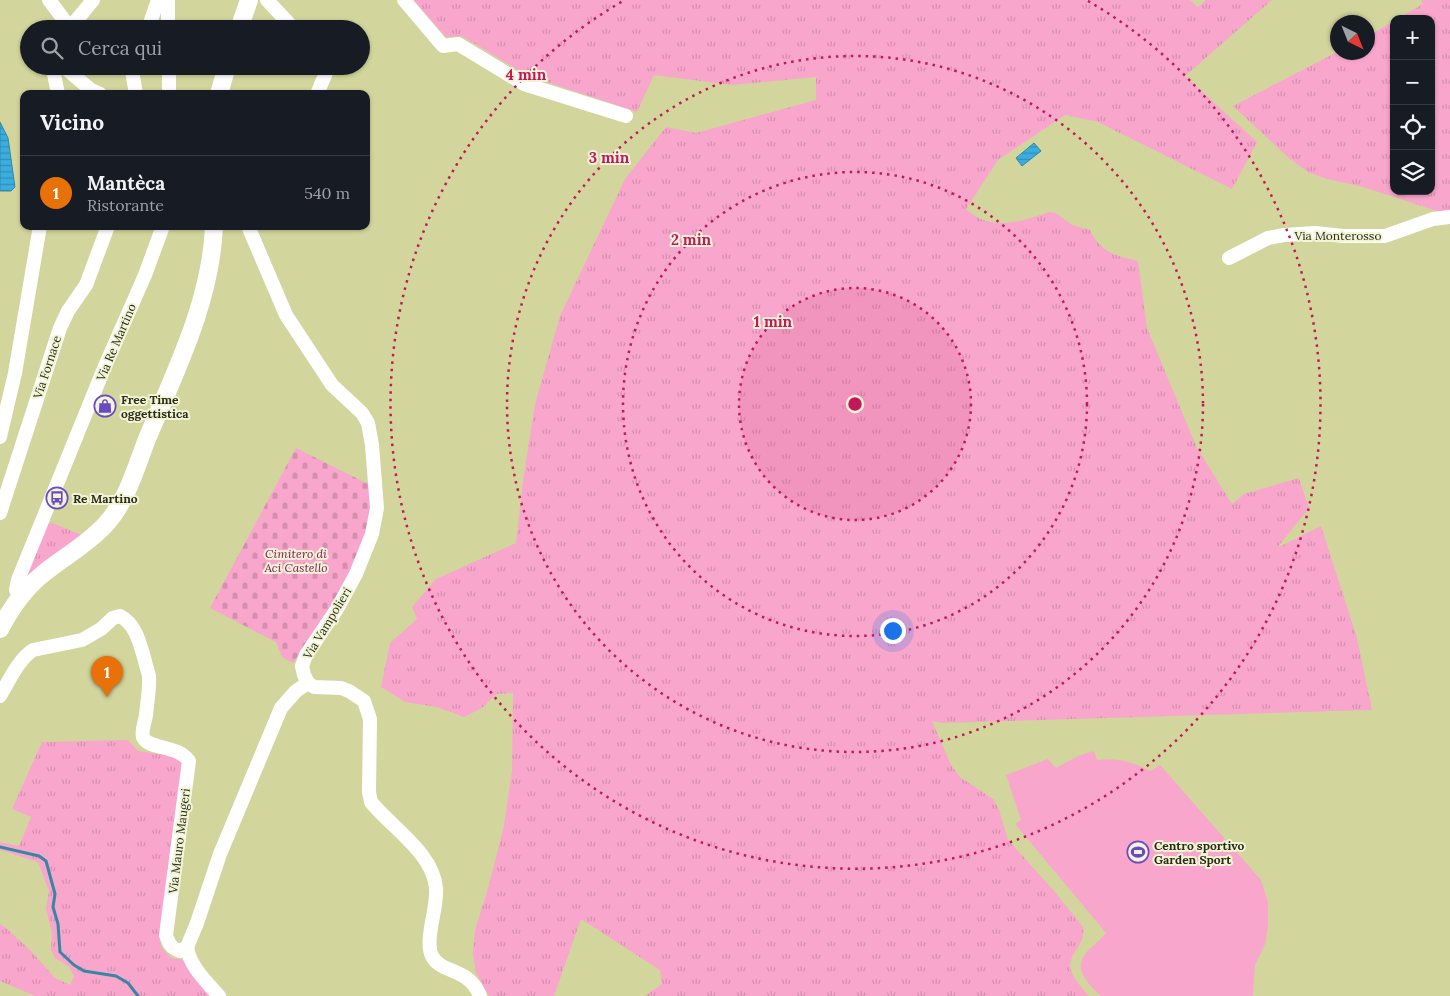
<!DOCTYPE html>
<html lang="it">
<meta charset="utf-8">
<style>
body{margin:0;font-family:Lora,serif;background:#20242c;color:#f1f3f6}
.controls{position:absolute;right:15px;top:15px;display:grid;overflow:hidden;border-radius:10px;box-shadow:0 1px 4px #0004}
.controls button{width:45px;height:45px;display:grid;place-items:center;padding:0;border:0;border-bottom:1px solid #363941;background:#171b24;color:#f1f3f6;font:25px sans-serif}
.compass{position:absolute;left:1330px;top:15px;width:45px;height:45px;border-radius:50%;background:#171b24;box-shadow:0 1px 4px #0004;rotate:137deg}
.you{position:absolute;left:892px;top:630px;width:18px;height:18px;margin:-12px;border:4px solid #fff;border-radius:50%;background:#1a73e8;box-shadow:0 0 0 8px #1a73e833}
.badge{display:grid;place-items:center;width:32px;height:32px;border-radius:50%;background:#b4a7df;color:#fff;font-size:16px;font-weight:700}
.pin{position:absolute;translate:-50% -41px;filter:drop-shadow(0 1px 2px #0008)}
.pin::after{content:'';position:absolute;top:26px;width:18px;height:15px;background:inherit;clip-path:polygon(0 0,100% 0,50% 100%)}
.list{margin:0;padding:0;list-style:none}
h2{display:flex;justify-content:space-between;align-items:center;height:65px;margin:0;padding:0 20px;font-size:21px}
h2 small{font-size:16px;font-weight:400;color:#9ea1a6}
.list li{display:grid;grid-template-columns:32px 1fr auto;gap:15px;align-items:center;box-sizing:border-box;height:75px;padding:0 20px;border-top:1px solid #363941}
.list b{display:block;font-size:19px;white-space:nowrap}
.list p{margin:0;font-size:16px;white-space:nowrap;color:#9ea1a6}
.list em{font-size:16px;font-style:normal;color:#9ea1a6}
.icon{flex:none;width:28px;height:28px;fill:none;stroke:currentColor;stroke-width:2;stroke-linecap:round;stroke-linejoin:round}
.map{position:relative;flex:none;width:1450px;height:996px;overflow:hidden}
.search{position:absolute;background:#171b24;box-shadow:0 1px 4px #0004;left:20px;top:20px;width:350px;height:55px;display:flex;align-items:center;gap:12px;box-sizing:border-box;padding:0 18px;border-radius:28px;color:#9ea1a6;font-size:19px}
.panel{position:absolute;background:#171b24;box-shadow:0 1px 4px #0004;left:20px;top:90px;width:350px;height:140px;border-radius:10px}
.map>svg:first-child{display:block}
.grass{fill:url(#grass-tufts)}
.cemetery{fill:url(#cemetery-stones)}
.garden{fill:#f8a6cc}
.water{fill:url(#water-rules);stroke:#3687a3}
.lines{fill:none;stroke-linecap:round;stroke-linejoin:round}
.stream{stroke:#3687a3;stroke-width:3}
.minor{stroke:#fff;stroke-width:14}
.major{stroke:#fff;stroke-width:18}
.ring{fill:none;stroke:#c2185b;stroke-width:2.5;stroke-dasharray:2.5 5}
.labels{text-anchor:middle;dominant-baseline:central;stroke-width:4;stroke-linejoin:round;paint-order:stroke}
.street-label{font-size:12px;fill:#2b2c15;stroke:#f2f4d7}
.poi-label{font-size:12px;font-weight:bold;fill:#2b2c15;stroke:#f2f4d7;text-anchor:start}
.park-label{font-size:12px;font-style:italic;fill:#801954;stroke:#f2f4d7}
.centre{fill:#c2185b;stroke:#f2f4d7;stroke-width:2.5}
.ring-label{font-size:15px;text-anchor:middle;font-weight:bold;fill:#c2185b;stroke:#f2f4d7;stroke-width:4;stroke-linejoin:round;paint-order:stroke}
</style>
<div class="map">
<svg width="1450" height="996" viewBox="0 0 1450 996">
<defs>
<pattern id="grass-tufts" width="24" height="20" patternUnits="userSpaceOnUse" patternTransform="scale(1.25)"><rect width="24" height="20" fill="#f8a6cc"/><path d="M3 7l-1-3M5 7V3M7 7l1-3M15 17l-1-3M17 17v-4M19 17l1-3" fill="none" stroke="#d58fae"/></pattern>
<pattern id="cemetery-stones" width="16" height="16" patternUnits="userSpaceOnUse" patternTransform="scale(1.25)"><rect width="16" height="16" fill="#f8a6cc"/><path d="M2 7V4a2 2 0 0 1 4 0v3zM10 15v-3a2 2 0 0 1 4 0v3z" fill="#d58fae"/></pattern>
<pattern id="water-rules" width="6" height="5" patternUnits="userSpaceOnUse" patternTransform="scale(1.25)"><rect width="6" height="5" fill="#3aaee0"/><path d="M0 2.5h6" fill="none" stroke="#318eb4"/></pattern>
</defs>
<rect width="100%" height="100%" fill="#d2d69c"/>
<g class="grass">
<path d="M413,0H1190L1198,7L1206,0H1272L1185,76L1257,142L1232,189L1098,122L1065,115L998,160L966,209C990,232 1021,222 1049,212L1056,213L1072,225L1090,230C1100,252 1115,256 1138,261L1147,328L1197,448L1232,504L1244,494L1299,478L1309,508L1277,548L1321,526L1357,638L1372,710L942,723L932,721L951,765L960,777L993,799L999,810L1008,840L1055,892L1083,927C1086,943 1071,952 1070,965C1070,975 1083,989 1089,996H645L662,984L660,970L581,919L554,996H489L476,973L473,953L475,930L489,885L504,826L512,770L513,693L496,694L482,708L464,717L437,707L405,702L381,687L390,643L417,619L412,607L436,579L516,543L523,481L535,404L560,316L625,179L666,127L696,133L816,100V77L732,85L654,75L637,112L526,75L462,36L446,37Z"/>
<path d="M1421,0H1450V212H1440L1363,187L1327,179L1308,172L1290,159L1233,106L1337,52H1368V36L1394,21V191H1431V19H1397L1423,4Z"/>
<path d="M52,523L84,536L27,578L25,576L43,532L45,533L48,524Z"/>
<path d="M128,740L138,751L173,756L182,763L160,933L161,947L171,958L184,960L213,996H35L0,981V924L6,928L31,951L55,978L70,985L74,976L69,967L55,958L51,950L52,933L46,908L49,891L38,862L0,850V842L19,846L31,817L12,809L42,742Z"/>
</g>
<path class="cemetery" d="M296,448L370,485C370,497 371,512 368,524C356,575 323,621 293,663L282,657L276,642L210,608Z"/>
<path class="garden" d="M1094,751L1097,760C1117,757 1132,762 1150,771L1160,765L1261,880L1268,902V925L1265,944L1255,965L1253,996H1101C1091,987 1074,971 1084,956C1089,947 1100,941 1106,933L1015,824L1021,820L1006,775L1048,759L1056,768L1078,756Z"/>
<g class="water">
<path d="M0,122L8,138L15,187L11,191H0Z"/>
<path d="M1034,143L1041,151L1022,166L1016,158Z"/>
</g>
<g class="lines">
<path class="stream" d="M0,847L39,856L46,861L55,894L53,907L58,924L60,952L74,965L84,971L116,976L128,983L138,996"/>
<g class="minor">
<path d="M49,0L71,29"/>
<path d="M168,0V29"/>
<path d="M267,0L294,29"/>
<path d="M404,0L443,46L458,44L524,84L626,116"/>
<path d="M70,28L93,0"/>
<path d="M148,29L158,0"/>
<path d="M56,66L54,74L58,94"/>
<path d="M63,66L91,90L100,94"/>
<path d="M133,66L132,71L136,94"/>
<path d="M169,66V94"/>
<path d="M317,94L328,68L326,66"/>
<path d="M248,226L286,315L332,385L362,413L368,423L372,445L377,508L372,534L356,574L337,609L306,655L302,666L304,675L308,683L314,687L341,688L349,691L364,701L370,719L369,792L371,802C392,828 433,853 436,888C438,907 424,940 432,956C441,974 469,967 480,996"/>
<path d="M1229,258L1268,238L1284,235L1315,233L1343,236H1385L1433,219L1450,217"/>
<path d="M0,437L15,373L40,226"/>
<path d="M0,513L60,328L68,311L86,285L108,226"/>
<path d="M20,596L16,590L18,580L105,366L145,275L163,226"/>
<path d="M0,696C9,681 18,660 33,650L82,640L101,629L113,618L120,616C136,624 140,644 145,661C146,666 148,671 149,676C150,688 147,703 146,715C145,722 141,731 143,737C148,750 177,744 189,761L166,935C169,944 171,948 180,951L187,947L197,923L220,854L281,708L296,691L308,683"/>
<path d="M187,947C190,967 206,981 219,996"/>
</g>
<g class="major">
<path d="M239,29L249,0"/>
<path d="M219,94L227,66"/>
<path d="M0,629C11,608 25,588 44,573C65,556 88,544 106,524C127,501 136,467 147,439C176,370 211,301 214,226"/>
</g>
</g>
<circle cx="855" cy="404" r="116" fill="#c2185b" fill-opacity=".12"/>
<g class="ring">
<circle cx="855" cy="404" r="116"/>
<circle cx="855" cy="404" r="232"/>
<circle cx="855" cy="404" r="348"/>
<path d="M1088 1A465 465 0 1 1 623 1"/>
</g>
<defs>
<g id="shop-ring" transform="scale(1.125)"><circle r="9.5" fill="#f2f4d7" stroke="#6a4ac3" stroke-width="1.5"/><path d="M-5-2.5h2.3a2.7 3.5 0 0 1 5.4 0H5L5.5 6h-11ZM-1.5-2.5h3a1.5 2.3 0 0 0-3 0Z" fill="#6a4ac3"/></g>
<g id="bus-ring" transform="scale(1.125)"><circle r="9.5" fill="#f2f4d7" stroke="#6a4ac3" stroke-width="1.5"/><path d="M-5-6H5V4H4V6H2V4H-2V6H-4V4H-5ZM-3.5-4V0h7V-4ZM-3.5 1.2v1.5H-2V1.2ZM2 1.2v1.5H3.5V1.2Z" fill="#6a4ac3"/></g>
<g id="stadium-ring" transform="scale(1.125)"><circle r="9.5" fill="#f2f4d7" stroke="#6a4ac3" stroke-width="1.5"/><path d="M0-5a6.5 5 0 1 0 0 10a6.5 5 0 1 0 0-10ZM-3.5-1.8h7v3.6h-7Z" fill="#6a4ac3"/></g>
</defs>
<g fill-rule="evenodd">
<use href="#shop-ring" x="105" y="406"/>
<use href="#bus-ring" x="57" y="498"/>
<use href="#stadium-ring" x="1138" y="852"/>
</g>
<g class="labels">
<g class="street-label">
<text x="1338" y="235">Via Monterosso</text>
<text transform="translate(116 342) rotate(-67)">Via Re Martino</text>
<text transform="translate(47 367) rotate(-72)">Via Fornace</text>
<text transform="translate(327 623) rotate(-59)">Via Vampolieri</text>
<text transform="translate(179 841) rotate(-83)">Via Mauro Maugeri</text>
</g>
<g class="poi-label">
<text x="121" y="399">Free Time<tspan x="121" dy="14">oggettistica</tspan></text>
<text x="73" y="498">Re Martino</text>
<text x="1154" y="845">Centro sportivo<tspan x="1154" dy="14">Garden Sport</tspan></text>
</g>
<g class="park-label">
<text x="296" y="553">Cimitero di<tspan x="296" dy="14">Aci Castello</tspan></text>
</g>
</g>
<circle cx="855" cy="404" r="8" class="centre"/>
<g class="ring-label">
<text x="526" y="80">4 min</text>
<text x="609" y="163">3 min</text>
<text x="691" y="245">2 min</text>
<text x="773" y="327">1 min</text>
</g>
</svg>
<div class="controls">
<button>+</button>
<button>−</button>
<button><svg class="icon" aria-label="locate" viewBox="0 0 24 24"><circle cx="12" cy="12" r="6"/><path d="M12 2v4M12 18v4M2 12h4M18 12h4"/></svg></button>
<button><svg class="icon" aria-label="layers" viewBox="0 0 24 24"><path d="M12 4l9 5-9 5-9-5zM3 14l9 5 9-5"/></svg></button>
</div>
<svg class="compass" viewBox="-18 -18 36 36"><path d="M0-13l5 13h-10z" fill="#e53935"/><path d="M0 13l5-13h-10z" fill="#9ea1a6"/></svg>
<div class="you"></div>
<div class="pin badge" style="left:107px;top:697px;background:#e8710a">1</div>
<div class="search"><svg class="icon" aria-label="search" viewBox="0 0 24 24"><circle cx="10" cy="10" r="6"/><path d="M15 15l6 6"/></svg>Cerca qui</div>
<section class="panel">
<h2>Vicino<small></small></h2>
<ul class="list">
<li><span class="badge" style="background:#e8710a">1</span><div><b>Mantèca</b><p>Ristorante</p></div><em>540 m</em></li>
</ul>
</section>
</div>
